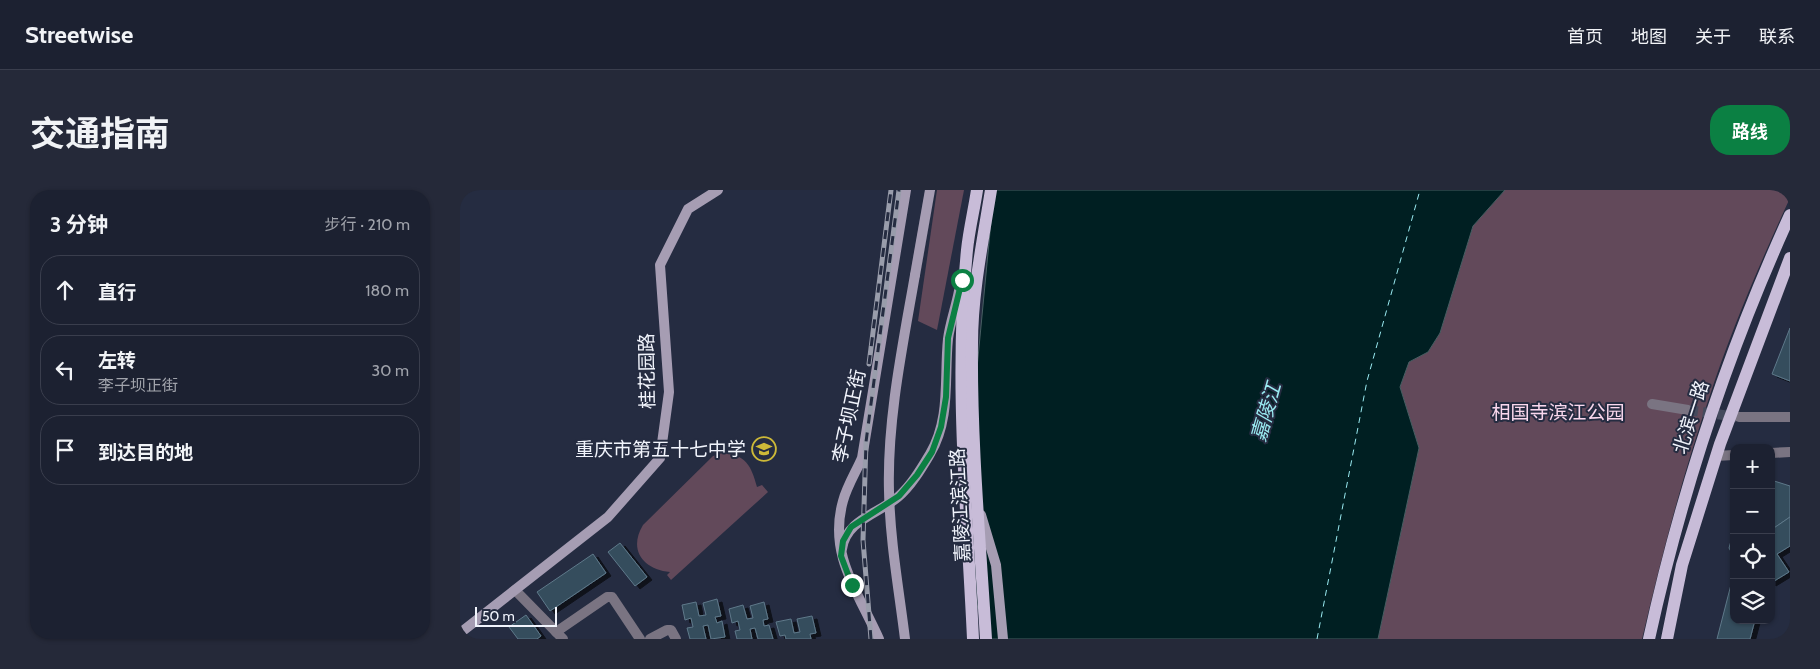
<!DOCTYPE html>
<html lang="zh">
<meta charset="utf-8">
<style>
body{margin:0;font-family:Cabin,"Noto Sans SC",sans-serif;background:#252939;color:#f1f3f6}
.controls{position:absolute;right:15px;bottom:15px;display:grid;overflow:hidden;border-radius:10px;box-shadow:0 1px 4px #0004}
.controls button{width:45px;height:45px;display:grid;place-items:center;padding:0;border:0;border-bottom:1px solid #3a3e4d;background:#1c2131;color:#f1f3f6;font:25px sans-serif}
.scale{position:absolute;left:15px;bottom:12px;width:82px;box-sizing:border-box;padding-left:5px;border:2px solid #f1f4fc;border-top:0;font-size:14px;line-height:18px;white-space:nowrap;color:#f1f4fc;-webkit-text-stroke:4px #252c41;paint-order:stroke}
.stop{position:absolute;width:15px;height:15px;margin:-11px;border:4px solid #0b8043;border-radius:50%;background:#fff}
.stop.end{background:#0b8043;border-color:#fff;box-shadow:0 1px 5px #0008}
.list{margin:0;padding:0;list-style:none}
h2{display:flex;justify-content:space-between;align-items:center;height:65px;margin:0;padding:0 20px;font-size:21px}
h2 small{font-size:16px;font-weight:400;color:#a0a3ab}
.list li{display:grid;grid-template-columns:32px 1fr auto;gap:15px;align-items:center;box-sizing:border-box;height:70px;margin:0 10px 10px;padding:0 10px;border:1px solid #3a3e4d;border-radius:20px}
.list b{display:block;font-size:19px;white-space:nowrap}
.list p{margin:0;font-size:16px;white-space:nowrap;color:#a0a3ab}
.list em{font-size:16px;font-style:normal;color:#a0a3ab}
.icon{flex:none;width:28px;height:28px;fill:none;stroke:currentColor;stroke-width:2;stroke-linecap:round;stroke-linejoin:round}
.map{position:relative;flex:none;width:1330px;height:449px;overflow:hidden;border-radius:20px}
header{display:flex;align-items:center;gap:30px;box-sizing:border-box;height:70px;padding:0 25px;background:#1c2131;border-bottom:1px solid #3a3e4d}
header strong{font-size:24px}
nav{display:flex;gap:28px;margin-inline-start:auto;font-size:18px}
.intro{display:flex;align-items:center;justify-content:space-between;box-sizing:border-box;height:120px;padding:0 30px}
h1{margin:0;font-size:35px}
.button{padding:12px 22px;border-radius:20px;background:#0b8043;color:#fff;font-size:18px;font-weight:700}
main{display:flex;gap:30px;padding:0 30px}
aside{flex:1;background:#1c2131;border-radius:20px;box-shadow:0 1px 4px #0004}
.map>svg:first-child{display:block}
.green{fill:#62495a}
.water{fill:#001f22;stroke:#485f63}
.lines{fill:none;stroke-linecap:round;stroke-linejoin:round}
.ferry{stroke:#9aebf2;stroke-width:1;stroke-dasharray:6 5;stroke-linecap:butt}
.building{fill:#344d5d;stroke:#5f798a;filter:url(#shadow)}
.street-tunnel{stroke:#444a5d;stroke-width:10;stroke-dasharray:10 5;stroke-linecap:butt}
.street{stroke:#7a7482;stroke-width:10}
.secondary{stroke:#a69db3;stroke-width:10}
.primary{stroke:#c8bcd8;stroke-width:12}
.rail-casing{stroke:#999dab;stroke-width:5}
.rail{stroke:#252c41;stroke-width:3;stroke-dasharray:9;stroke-linecap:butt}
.secondary-bridge{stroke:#a69db3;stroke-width:10}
.route{stroke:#0b8043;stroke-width:6}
.labels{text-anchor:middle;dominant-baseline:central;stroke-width:4;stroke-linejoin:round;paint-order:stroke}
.street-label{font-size:19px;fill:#f1f4fc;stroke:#252c41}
.park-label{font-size:19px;fill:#f9d7ed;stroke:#252c41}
.poi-label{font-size:19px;fill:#f1f4fc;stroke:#252c41;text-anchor:end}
.water-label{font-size:20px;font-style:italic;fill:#9aebf2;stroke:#252c41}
</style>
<header>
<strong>Streetwise</strong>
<nav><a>首页</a><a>地图</a><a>关于</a><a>联系</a></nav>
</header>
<div class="intro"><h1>交通指南</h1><a class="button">路线</a></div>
<main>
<aside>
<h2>3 分钟<small>步行 · 210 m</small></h2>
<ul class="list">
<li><svg class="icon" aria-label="ahead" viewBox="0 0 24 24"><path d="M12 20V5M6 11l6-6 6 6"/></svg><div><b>直行</b></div><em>180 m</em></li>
<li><svg class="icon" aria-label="left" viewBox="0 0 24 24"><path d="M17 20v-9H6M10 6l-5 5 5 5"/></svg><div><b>左转</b><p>李子坝正街</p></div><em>30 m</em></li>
<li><svg class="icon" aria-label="arrive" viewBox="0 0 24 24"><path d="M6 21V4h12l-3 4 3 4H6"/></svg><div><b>到达目的地</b></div></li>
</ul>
</aside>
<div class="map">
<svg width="1330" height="449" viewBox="0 0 1330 449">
<defs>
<filter id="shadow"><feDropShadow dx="5" dy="3" stdDeviation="0" flood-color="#0009"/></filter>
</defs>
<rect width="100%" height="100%" fill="#252c41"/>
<g class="green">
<path d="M477,0H504L477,140L458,131Z"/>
<path d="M1045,0H1330V8C1300,73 1271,140 1249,208C1222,287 1201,368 1182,449H918L959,258L940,197L949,172L968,162L980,143L1013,36Z"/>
<path d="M262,263C286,265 291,275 297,297L302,295L308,302L211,390L207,385L210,382C183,379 168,360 183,335L253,266Z"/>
</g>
<path class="water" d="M534,0H1045L1013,36L980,143L968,162L949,172L940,197L959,258L918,449H525L501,346Z"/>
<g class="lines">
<path class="ferry" d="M857,449L907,191L960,0"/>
</g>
<g class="building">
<path d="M1330,138V191L1312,184Z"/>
<path d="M1311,290L1330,296V327L1311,340Z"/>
<path d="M1330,327V356L1317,364L1329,382L1311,393V340Z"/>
<path d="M1274,340V367L1269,358Z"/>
<path d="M160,353L187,387L175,396L148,362Z"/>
<path d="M133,364L146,383L90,421L77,402Z"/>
<path d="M1274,383V430H1295L1290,449H1257Z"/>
<path d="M257,409L261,426L255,427L257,433L262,431L265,447L251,449L248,435L243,436L246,449H230L227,438L233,437L231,428L225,430L222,415L236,412L239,426L246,425L243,413Z"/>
<path d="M304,412L308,429L303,430L304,436L309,435L313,449H298L295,438L290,439L292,449H277L275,441L280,440L278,431L272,433L269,419L283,415L287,429L293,428L290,416Z"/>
<path d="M66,425L81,446L77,449H58L49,437Z"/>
<path d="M352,426L356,443L350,444L351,449H326L325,445L320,446L316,432L331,429L334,443L340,442L337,429Z"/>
</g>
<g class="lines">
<path class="street-tunnel" d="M1228,220L1277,227"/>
<g class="street">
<path d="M1192,214L1228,220"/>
<path d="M1279,227H1330"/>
<path d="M1311,263L1330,262"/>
<path d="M1256,266L1274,265"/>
<path d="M55,400L103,449"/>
<path d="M96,442L147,407H152L180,449"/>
<path d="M190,449L207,440H211L216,449"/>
</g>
<g class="secondary">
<path d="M455,85L470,0"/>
<path d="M521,325L536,375L543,449"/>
<path d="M382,359C386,330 418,324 438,307C451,296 461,279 470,264C491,229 484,188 488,149C490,133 496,117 499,101"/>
<path d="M0,443L148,327L200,268L209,202L200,75L228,19L258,0"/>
<path d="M419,449C398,402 368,364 383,311C387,296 396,282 402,268L446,0"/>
</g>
<g class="primary">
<path d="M513,449C507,319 494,190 507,60C509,40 514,20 517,0"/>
<path d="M526,449C520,351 511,252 512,154C512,103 523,50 531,0"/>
<path d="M1189,449C1221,303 1268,161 1330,25"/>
<path d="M1207,449L1222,375L1260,254L1330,68"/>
</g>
<g class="rail-casing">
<g id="rail">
<path d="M409,174L431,0"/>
<path d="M411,449L403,350L406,252L439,0"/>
</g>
</g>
<use href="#rail" class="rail"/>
<path class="secondary-bridge" d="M445,449C439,400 430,351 429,301C427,230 443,154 455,85"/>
</g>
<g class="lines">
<path class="route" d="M392,395L381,366L383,351L391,337L439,306L457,285L472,262L481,237L486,207L488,148L502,90"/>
</g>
<defs>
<g id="school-ring" transform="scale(1.25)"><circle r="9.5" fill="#252c41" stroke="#cdb938" stroke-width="1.5"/><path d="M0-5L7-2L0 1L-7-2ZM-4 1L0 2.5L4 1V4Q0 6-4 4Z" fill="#cdb938"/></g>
</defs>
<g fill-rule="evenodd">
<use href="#school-ring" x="304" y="259"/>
</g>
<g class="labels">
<g class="street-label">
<text transform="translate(187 181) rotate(-91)">桂花园路</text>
<text transform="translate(389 226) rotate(-78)">李子坝正街</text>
<text transform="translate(1231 227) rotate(-72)">北滨一路</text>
<text transform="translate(500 315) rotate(-93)">嘉陵江滨江路</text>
</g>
<g class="park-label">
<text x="1098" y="222">相国寺滨江公园</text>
</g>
<g class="poi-label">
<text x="286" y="259">重庆市第五十七中学</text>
</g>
<g class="water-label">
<text transform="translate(806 222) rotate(-74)">嘉陵江</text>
</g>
</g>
</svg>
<div class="controls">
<button>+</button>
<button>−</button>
<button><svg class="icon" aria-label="locate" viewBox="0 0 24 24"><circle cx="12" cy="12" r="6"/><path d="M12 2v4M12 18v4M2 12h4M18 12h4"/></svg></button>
<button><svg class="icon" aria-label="layers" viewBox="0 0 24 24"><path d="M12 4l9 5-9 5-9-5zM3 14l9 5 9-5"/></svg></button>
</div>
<div class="scale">50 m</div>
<div class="stop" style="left:502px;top:90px"></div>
<div class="stop end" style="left:392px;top:395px"></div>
</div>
</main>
